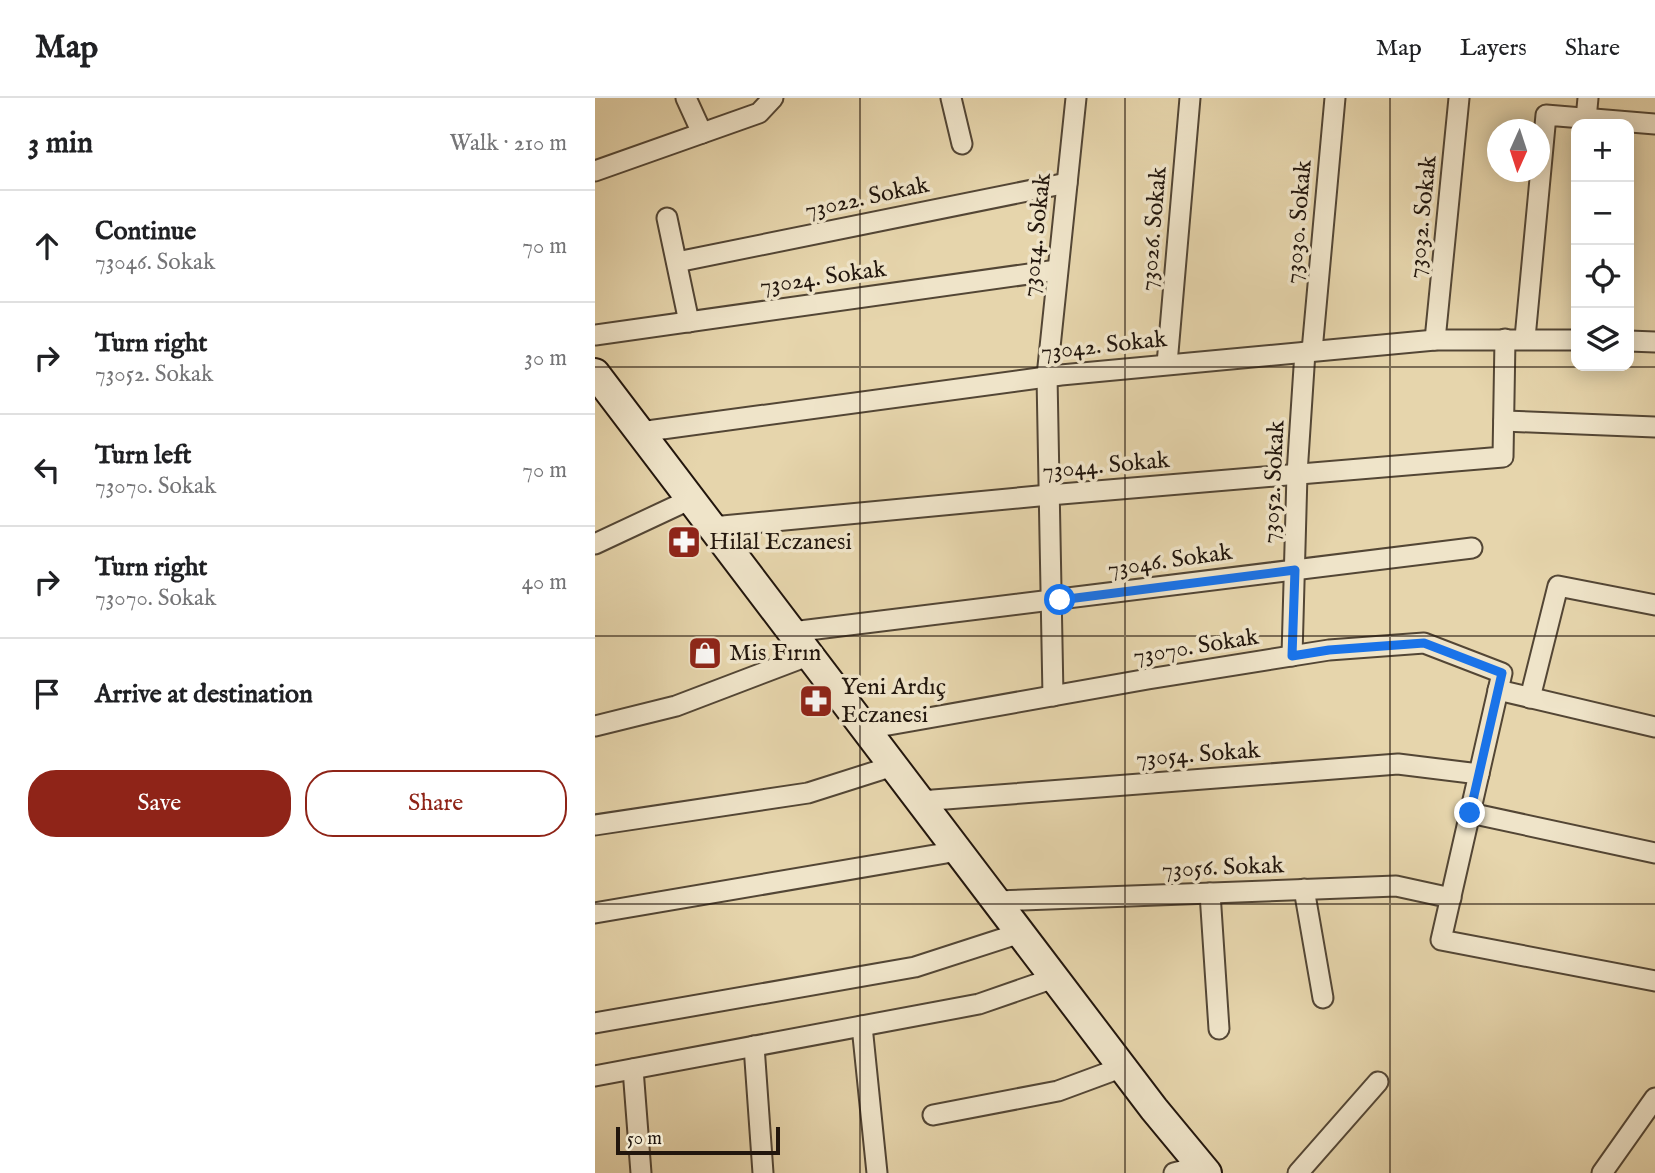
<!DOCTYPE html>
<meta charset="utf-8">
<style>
body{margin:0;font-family:"IM FELL English",serif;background:#f2f2f2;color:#202124}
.controls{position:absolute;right:21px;top:21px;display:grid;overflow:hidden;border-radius:14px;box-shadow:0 4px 18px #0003}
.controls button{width:63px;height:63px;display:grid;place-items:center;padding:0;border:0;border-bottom:2px solid #e0e0e0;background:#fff;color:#202124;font:35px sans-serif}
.compass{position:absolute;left:892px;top:21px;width:63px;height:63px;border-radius:50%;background:#fff;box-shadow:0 4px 18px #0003;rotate:183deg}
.scale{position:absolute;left:21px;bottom:18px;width:164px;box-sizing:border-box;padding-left:7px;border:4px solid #22160d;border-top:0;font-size:19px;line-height:24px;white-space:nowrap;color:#22160d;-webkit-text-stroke:5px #efe4c9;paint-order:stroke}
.stop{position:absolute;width:21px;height:21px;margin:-16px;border:5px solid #1a73e8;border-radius:50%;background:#fff}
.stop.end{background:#1a73e8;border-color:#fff;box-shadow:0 2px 7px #0008}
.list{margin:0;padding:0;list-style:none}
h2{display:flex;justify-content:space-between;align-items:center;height:91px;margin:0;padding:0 28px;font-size:30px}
h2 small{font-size:23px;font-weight:400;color:#757577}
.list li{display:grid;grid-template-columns:46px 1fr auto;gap:21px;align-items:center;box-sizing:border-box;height:112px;padding:0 28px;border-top:2px solid #e0e0e0}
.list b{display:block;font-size:26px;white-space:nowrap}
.list p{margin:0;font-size:23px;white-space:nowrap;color:#757577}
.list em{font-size:23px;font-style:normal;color:#757577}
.actions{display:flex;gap:14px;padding:21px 28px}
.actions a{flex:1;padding:16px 0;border:2px solid #8f2418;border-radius:28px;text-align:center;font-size:24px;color:#8f2418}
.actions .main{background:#8f2418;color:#fff}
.icon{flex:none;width:38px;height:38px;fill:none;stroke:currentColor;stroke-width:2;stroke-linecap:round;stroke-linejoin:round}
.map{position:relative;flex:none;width:1060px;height:1075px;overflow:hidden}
header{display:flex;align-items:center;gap:42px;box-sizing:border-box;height:98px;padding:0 35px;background:#fff;border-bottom:2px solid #e0e0e0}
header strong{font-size:33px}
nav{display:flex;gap:38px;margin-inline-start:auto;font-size:24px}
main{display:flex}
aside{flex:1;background:#fff}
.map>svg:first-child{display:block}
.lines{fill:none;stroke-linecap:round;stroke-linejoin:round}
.street-casing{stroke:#534635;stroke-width:23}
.secondary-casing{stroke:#22160d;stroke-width:32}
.street{stroke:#efe4c9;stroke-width:19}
.secondary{stroke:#efe4c9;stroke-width:28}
.route{stroke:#1a73e8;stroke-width:9}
.grid{fill:none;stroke:#22160d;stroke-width:2;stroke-opacity:0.55}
.labels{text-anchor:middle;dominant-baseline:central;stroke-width:7;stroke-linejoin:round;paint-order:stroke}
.street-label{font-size:24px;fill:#22160d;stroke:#efe4c9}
.poi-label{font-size:24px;fill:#22160d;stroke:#efe4c9;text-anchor:start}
</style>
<header>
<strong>Map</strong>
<nav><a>Map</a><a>Layers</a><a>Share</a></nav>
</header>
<main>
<aside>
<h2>3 min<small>Walk · 210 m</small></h2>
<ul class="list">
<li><svg class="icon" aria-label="ahead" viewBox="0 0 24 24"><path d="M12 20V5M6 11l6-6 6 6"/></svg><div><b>Continue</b><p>73046. Sokak</p></div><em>70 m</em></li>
<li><svg class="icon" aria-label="right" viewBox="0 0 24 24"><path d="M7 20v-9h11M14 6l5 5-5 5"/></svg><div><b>Turn right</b><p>73052. Sokak</p></div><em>30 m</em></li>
<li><svg class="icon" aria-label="left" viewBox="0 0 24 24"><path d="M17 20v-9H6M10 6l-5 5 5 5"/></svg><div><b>Turn left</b><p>73070. Sokak</p></div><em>70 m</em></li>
<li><svg class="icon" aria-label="right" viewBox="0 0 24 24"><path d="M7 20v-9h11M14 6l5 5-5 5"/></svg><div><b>Turn right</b><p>73070. Sokak</p></div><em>40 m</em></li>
<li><svg class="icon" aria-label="arrive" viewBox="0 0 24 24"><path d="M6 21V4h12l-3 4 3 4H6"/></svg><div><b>Arrive at destination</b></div></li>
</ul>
<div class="actions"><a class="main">Save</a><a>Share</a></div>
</aside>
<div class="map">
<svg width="1060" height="1075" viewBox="0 0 1060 1075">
<rect width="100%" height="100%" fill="#e6d5ac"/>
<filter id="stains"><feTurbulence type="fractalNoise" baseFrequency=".00286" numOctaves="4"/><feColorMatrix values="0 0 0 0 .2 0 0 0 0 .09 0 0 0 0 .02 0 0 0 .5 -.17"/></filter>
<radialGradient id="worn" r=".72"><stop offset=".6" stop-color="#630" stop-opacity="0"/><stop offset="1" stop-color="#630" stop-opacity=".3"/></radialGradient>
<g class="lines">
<g class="street-casing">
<g id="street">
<path d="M91,0L107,35"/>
<path d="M356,0L367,46"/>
<path d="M991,21L993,0"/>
<path d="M0,73L164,15L178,0"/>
<path d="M72,120L94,224"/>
<path d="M82,164L472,85"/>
<path d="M0,237L462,172"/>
<path d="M930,240L951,17L1060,26"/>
<path d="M840,242L864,0"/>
<path d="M1034,243L1060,244"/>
<path d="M717,253L740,0"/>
<path d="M572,266L595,0"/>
<path d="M909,323L1060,329"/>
<path d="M45,334L466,277L840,242H981"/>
<path d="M117,429L454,397L908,359L910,241"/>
<path d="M0,446L96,401"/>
<path d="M197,534L877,450"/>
<path d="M697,558L702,376L710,254"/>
<path d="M903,592L1060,629"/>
<path d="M458,598L452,278L481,0"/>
<path d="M935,600L963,488L1060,507"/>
<path d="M0,628L81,608L215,557"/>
<path d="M271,631L553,581L734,552L829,545L907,575L846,842L1060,883"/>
<path d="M325,703L803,666L884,676"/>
<path d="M875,715L1060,755"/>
<path d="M0,727L213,695L298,668"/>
<path d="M709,791L728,900"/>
<path d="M615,795L624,931"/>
<path d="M401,803L801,788L856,800"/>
<path d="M0,815L363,753"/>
<path d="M0,925L320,869L425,835"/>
<path d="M267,928L282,1075"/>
<path d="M159,948L168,1075"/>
<path d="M38,971L46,1075"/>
<path d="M0,978L384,906L459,880"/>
<path d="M338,1017L463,993L528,969"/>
<path d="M579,1075L606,1068"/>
<path d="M703,1075L783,984"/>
<path d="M1007,1075L1060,1000"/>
</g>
</g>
<g class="secondary-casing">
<path id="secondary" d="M0,275L559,1011L612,1075"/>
</g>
<use href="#street" class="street"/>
<use href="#secondary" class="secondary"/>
</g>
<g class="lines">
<path class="route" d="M465,502L700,472L697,558L734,552L829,545L907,575L875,715"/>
</g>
<path class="grid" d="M265,0V1075M530,0V1075M795,0V1075M0,269H1060M0,538H1060M0,806H1060"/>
<defs>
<g id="pharmacy-square" transform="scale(1.75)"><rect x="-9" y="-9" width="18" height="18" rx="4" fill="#8f2418" stroke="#efe4c9"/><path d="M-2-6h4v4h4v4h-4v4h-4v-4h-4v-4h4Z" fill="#fff"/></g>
<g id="shop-square" transform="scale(1.75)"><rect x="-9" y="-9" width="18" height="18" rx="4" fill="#8f2418" stroke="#efe4c9"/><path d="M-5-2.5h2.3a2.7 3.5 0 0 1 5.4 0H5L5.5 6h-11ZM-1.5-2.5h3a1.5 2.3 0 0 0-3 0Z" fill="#fff"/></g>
</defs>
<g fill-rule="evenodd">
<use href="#pharmacy-square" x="89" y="444"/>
<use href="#shop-square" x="110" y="555"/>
<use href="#pharmacy-square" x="221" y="603"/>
</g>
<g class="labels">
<g class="street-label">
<text transform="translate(272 100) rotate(-12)">73022. Sokak</text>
<text transform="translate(828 119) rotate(-84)">73032. Sokak</text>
<text transform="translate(704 124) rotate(-85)">73030. Sokak</text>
<text transform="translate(559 131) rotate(-85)">73026. Sokak</text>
<text transform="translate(442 137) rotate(-84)">73014. Sokak</text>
<text transform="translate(228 180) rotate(-8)">73024. Sokak</text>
<text transform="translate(509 248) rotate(-6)">73042. Sokak</text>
<text transform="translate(511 368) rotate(-5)">73044. Sokak</text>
<text transform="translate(679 384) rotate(-87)">73052. Sokak</text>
<text transform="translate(575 463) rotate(-8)">73046. Sokak</text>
<text transform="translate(601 549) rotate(-9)">73070. Sokak</text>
<text transform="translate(603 657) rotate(-4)">73054. Sokak</text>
<text transform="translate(628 770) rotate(-2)">73056. Sokak</text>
</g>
<g class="poi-label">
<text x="114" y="444">Hilal Eczanesi</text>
<text x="134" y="555">Mis Fırın</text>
<text x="246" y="589">Yeni Ardıç<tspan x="246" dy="28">Eczanesi</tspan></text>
</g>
</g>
<rect width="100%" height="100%" filter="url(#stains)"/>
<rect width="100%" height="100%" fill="url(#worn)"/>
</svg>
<div class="controls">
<button>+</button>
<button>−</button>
<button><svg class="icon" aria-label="locate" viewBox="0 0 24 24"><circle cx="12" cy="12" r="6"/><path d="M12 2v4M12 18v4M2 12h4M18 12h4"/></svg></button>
<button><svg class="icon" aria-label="layers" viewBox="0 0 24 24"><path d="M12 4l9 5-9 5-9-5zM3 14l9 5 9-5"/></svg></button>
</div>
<svg class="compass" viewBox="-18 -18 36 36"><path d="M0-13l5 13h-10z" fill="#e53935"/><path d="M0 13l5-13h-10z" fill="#757577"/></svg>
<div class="scale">50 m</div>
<div class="stop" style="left:465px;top:502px"></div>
<div class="stop end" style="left:875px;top:715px"></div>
</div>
</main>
